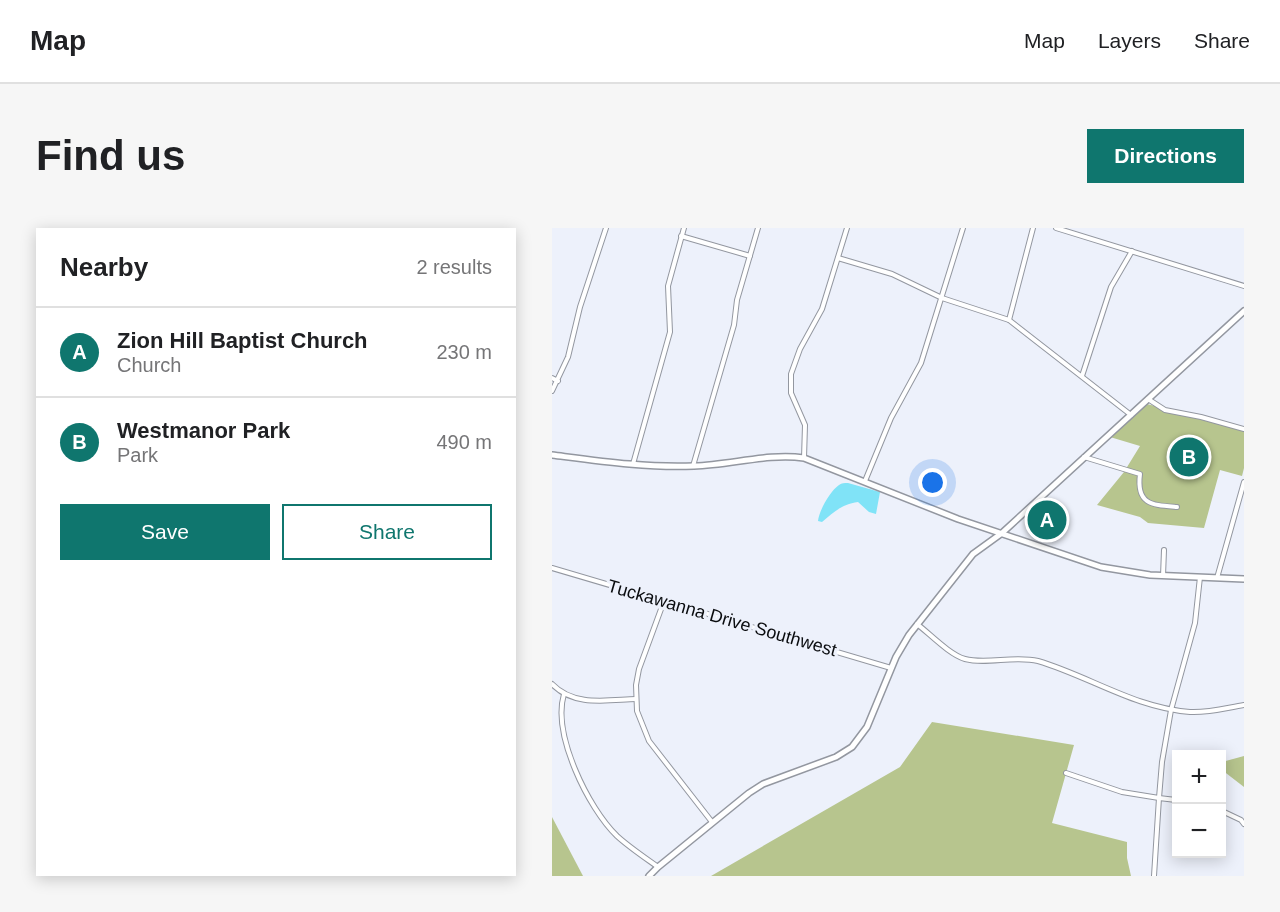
<!DOCTYPE html>
<meta charset="utf-8">
<style>
body{margin:0;font-family:Helvetica,sans-serif;background:#f6f6f6;color:#202124}
.controls{position:absolute;right:18px;bottom:18px;display:grid;overflow:hidden;border-radius:0px;box-shadow:0 3px 15px #0003}
.controls button{width:54px;height:54px;display:grid;place-items:center;padding:0;border:0;border-bottom:2px solid #e0e0e0;background:#fff;color:#202124;font:30px sans-serif}
.you{position:absolute;left:381px;top:255px;width:21px;height:21px;margin:-15px;border:4px solid #fff;border-radius:50%;background:#1a73e8;box-shadow:0 0 0 9px #1a73e833}
.badge{display:grid;place-items:center;width:39px;height:39px;border-radius:50%;background:#0f766e;color:#fff;font-size:20px;font-weight:700}
.pin{position:absolute;translate:-50% -50%;border:3px solid #fff;box-shadow:0 2px 6px #0006}
.list{margin:0;padding:0;list-style:none}
h2{display:flex;justify-content:space-between;align-items:center;height:78px;margin:0;padding:0 24px;font-size:26px}
h2 small{font-size:20px;font-weight:400;color:#757577}
.list li{display:grid;grid-template-columns:39px 1fr auto;gap:18px;align-items:center;box-sizing:border-box;height:90px;padding:0 24px;border-top:2px solid #e0e0e0}
.list b{display:block;font-size:22px;white-space:nowrap}
.list p{margin:0;font-size:20px;white-space:nowrap;color:#757577}
.list em{font-size:20px;font-style:normal;color:#757577}
.actions{display:flex;gap:12px;padding:18px 24px}
.actions a{flex:1;padding:14px 0;border:2px solid #0f766e;border-radius:0px;text-align:center;font-size:21px;color:#0f766e}
.actions .main{background:#0f766e;color:#fff}
.map{position:relative;flex:none;width:692px;height:648px;overflow:hidden;border-radius:0px}
header{display:flex;align-items:center;gap:36px;box-sizing:border-box;height:84px;padding:0 30px;background:#fff;border-bottom:2px solid #e0e0e0}
header strong{font-size:28px}
nav{display:flex;gap:33px;margin-inline-start:auto;font-size:21px}
.intro{display:flex;align-items:center;justify-content:space-between;box-sizing:border-box;height:144px;padding:0 36px}
h1{margin:0;font-size:42px}
.button{padding:15px 27px;border-radius:0px;background:#0f766e;color:#fff;font-size:21px;font-weight:700}
main{display:flex;gap:36px;padding:0 36px}
aside{flex:1;background:#fff;border-radius:0px;box-shadow:0 3px 15px #0003}
.map>svg:first-child{display:block}
.green{fill:#b7c58e}
.water{fill:#80e3f7}
.lines{fill:none;stroke-linecap:round;stroke-linejoin:round}
.minor-casing{stroke:#9397a0;stroke-width:6}
.tertiary-casing{stroke:#9397a0;stroke-width:8}
.minor{stroke:#fff;stroke-width:4}
.tertiary{stroke:#fff;stroke-width:5}
.labels{text-anchor:middle;dominant-baseline:central;stroke-width:6;stroke-linejoin:round;paint-order:stroke}
.street-label{font-size:18px;fill:#0a0c0f;stroke:#edf1fb}
</style>
<header>
<strong>Map</strong>
<nav><a>Map</a><a>Layers</a><a>Share</a></nav>
</header>
<div class="intro"><h1>Find us</h1><a class="button">Directions</a></div>
<main>
<aside>
<h2>Nearby<small>2 results</small></h2>
<ul class="list">
<li><span class="badge">A</span><div><b>Zion Hill Baptist Church</b><p>Church</p></div><em>230 m</em></li>
<li><span class="badge">B</span><div><b>Westmanor Park</b><p>Park</p></div><em>490 m</em></li>
</ul>
<div class="actions"><a class="main">Save</a><a>Share</a></div>
</aside>
<div class="map">
<svg width="692" height="648" viewBox="0 0 692 648">
<rect width="100%" height="100%" fill="#edf1fb"/>
<g class="green">
<path d="M595,176L692,201V240L690,248L668,242L652,300L596,295L588,289L545,277L572,244L588,218L558,209Z"/>
<path d="M380,494L522,517L500,595L575,614V630L579,648H159L348,539Z"/>
<path d="M692,528V559L670,542V534Z"/>
<path d="M0,589L31,648H0Z"/>
</g>
<path class="water" d="M296,255L328,264L324,286L317,284L306,274C290,276 282,284 270,294L266,293C267,283 278,263 287,257C290,255 292,255 296,255Z"/>
<g class="lines">
<g class="minor-casing">
<g id="minor">
<path d="M504,0L692,58"/>
<path d="M129,8L198,28"/>
<path d="M286,30L340,46L390,70L457,92L579,187"/>
<path d="M457,92L481,0"/>
<path d="M530,148L559,59L580,23"/>
<path d="M0,150L6,153"/>
<path d="M0,163L16,129L28,79L54,0"/>
<path d="M596,171L613,182L649,189L692,201"/>
<path d="M532,229L588,246C584,277 600,277 625,279"/>
<path d="M252,230L253,197L239,165V146L248,121L270,81L295,0"/>
<path d="M81,236L118,104L116,58L132,0"/>
<path d="M141,238L182,97L185,72L206,0"/>
<path d="M313,253L339,190L369,135L411,0"/>
<path d="M0,340L339,440"/>
<path d="M611,348L612,322"/>
<path d="M665,350L692,254"/>
<path d="M112,373L87,441L84,457L85,483L97,513L160,594"/>
<path d="M365,396C378,406 398,427 413,431C435,437 462,427 486,433C537,448 583,480 638,484C656,485 674,480 692,477"/>
<path d="M0,456C22,479 55,472 84,471"/>
<path d="M12,466C0,506 36,580 65,608C77,619 92,629 106,639"/>
<path d="M514,545L570,564L607,570L610,534L619,482L643,395L648,349"/>
<path d="M670,583L689,592L692,596"/>
<path d="M602,648L607,570L624,572"/>
</g>
</g>
<g class="tertiary-casing">
<g id="tertiary">
<path d="M0,227C47,233 95,240 142,238C179,237 216,225 252,230L406,291L549,339L598,347L692,351"/>
<path d="M97,648L106,639L197,565L211,556L284,529L300,519L315,499L344,429L357,407L421,326L450,305L692,83"/>
</g>
</g>
<use href="#minor" class="minor"/>
<use href="#tertiary" class="tertiary"/>
</g>
<g class="labels">
<g class="street-label">
<text transform="translate(170 390) rotate(16)">Tuckawanna Drive Southwest</text>
</g>
</g>
</svg>
<div class="controls">
<button>+</button>
<button>−</button>
</div>
<div class="you"></div>
<div class="pin badge" style="left:495px;top:292px">A</div>
<div class="pin badge" style="left:637px;top:229px">B</div>
</div>
</main>
